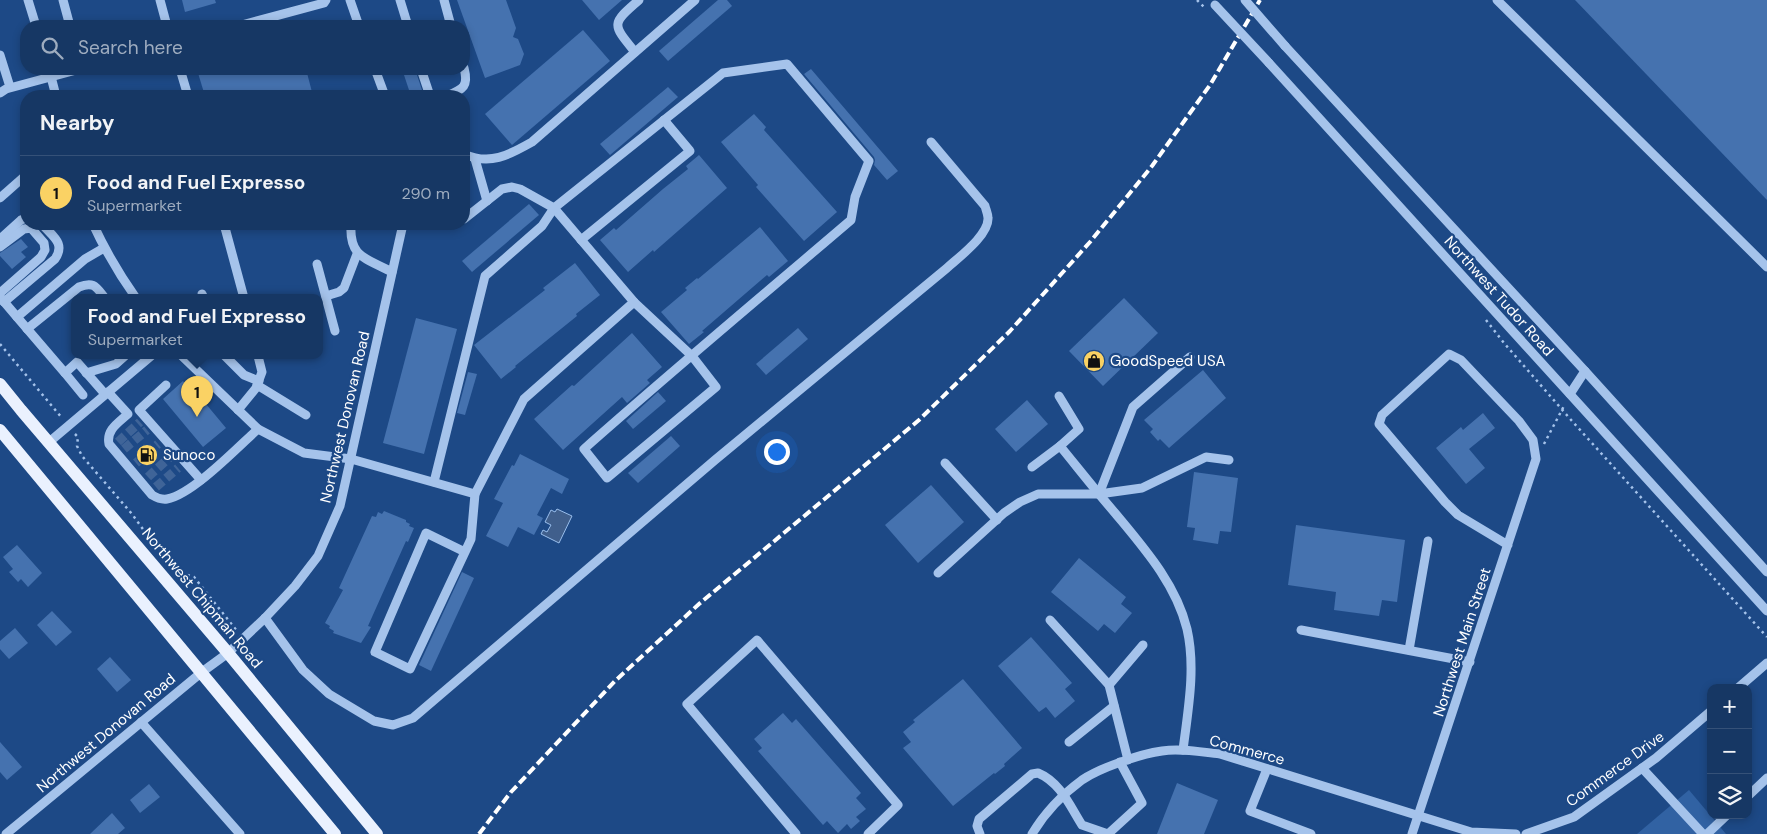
<!DOCTYPE html>
<meta charset="utf-8">
<style>
body{margin:0;font-family:"DM Sans",sans-serif;background:#23426d;color:#f1f3f6}
.controls{position:absolute;right:15px;bottom:15px;display:grid;overflow:hidden;border-radius:10px;box-shadow:0 2px 8px #0003}
.controls button{width:45px;height:45px;display:grid;place-items:center;padding:0;border:0;border-bottom:1px solid #355178;background:#163764;color:#f1f3f6;font:25px sans-serif}
.you{position:absolute;left:776px;top:451px;width:18px;height:18px;margin:-12px;border:4px solid #fff;border-radius:50%;background:#1a73e8;box-shadow:0 0 0 8px #1a73e833}
.badge{display:grid;place-items:center;width:32px;height:32px;border-radius:50%;background:#fad264;color:#111;font-size:16px;font-weight:700}
.pin{position:absolute;translate:-50% -41px;filter:drop-shadow(0 1px 2px #0008)}
.pin::after{content:'';position:absolute;top:26px;width:18px;height:15px;background:inherit;clip-path:polygon(0 0,100% 0,50% 100%)}
.popup{position:absolute;left:71px;top:294px;width:252px;height:65px;box-sizing:border-box;display:grid;place-content:center;border-radius:10px;background:#163764;filter:drop-shadow(0 1px 4px #0005);font-size:16px;white-space:nowrap;color:#9eacbf}
.popup b{font-size:19px;color:#f1f3f6}
.popup::after{content:'';position:absolute;left:50%;top:100%;margin-left:-10px;border:10px solid transparent;border-top-color:#163764}
.list{margin:0;padding:0;list-style:none}
h2{display:flex;justify-content:space-between;align-items:center;height:65px;margin:0;padding:0 20px;font-size:21px}
h2 small{font-size:16px;font-weight:400;color:#9eacbf}
.list li{display:grid;grid-template-columns:32px 1fr auto;gap:15px;align-items:center;box-sizing:border-box;height:75px;padding:0 20px;border-top:1px solid #355178}
.list b{display:block;font-size:19px;white-space:nowrap}
.list p{margin:0;font-size:16px;white-space:nowrap;color:#9eacbf}
.list em{font-size:16px;font-style:normal;color:#9eacbf}
.icon{flex:none;width:28px;height:28px;fill:none;stroke:currentColor;stroke-width:2;stroke-linecap:round;stroke-linejoin:round}
.map{position:relative;flex:none;width:1767px;height:834px;overflow:hidden}
.search{position:absolute;background:#163764;box-shadow:0 2px 8px #0003;left:20px;top:20px;width:450px;height:55px;display:flex;align-items:center;gap:12px;box-sizing:border-box;padding:0 18px;border-radius:20px;color:#9eacbf;font-size:19px}
.panel{position:absolute;background:#163764;box-shadow:0 2px 8px #0003;left:20px;top:90px;width:450px;height:140px;border-radius:20px}
.map>svg:first-child{display:block}
.green{fill:#3162a3}
.water{fill:#405f8c;stroke:#99beec}
.building{fill:#4572af}
.lines{fill:none;stroke-linecap:round;stroke-linejoin:round}
.minor-tunnel{stroke:#3f6498;stroke-width:9;stroke-dasharray:9 4.5;stroke-linecap:butt}
.path{stroke:#a5c3eb;stroke-width:2.5;stroke-dasharray:2.5 4;stroke-linecap:butt}
.minor{stroke:#a5c3eb;stroke-width:9}
.major{stroke:#eaf1fe;stroke-width:12}
.rail{stroke:#fff;stroke-width:4;stroke-dasharray:9 4;stroke-linecap:butt}
.minor-bridge{stroke:#a5c3eb;stroke-width:9}
.labels{text-anchor:middle;dominant-baseline:central;stroke-width:4.5;stroke-linejoin:round;paint-order:stroke}
.street-label{font-size:15px;fill:#fff;stroke:#1d4986}
.poi-label{font-size:15px;fill:#fff;stroke:#1d4986;text-anchor:start}
</style>
<div class="map">
<svg width="1767" height="834" viewBox="0 0 1767 834">
<rect width="100%" height="100%" fill="#1d4986"/>
<path class="green" d="M1689,790L1726,834H1637Z"/>
<path class="water" d="M557,509L572,516L559,543L541,534L543,530L547,532L551,525L545,522L551,510L555,512Z"/>
<g class="building">
<path d="M182,0H215L216,3L185,12Z"/>
<path d="M457,0H506L516,28L513,37L518,39L524,54L520,65L485,78Z"/>
<path d="M582,0H622L599,20Z"/>
<path d="M718,0H727L732,6L668,61L659,51Z"/>
<path d="M1575,0H1767V200Z"/>
<path d="M583,30L610,61L512,145L485,114Z"/>
<path d="M215,69H306L313,96H205L198,73Z"/>
<path d="M405,69H415L424,96H411L404,75L408,74Z"/>
<path d="M811,69L898,171L887,180L874,165L875,160L874,157L804,74Z"/>
<path d="M668,87L678,97L610,155L600,144Z"/>
<path d="M754,114L766,127L764,130L837,212L804,241L756,187L758,185L721,142Z"/>
<path d="M699,155L727,188L654,252L653,250L628,272L600,240L614,228L616,230L663,189L688,169L686,166Z"/>
<path d="M529,204L539,215L472,272L462,261Z"/>
<path d="M760,227L788,261L769,277L767,275L702,331L704,332L689,344L661,312L687,290L685,288L697,278L698,279Z"/>
<path d="M21,239L28,247L21,252L26,257L12,269L0,256V253Z"/>
<path d="M575,263L600,295L576,314L577,316L515,366L516,367L501,379L474,345L545,290L543,288Z"/>
<path d="M1124,298L1158,333L1103,386L1069,351Z"/>
<path d="M416,318L457,329L424,454L383,443Z"/>
<path d="M798,328L808,339L766,375L756,364Z"/>
<path d="M632,333L662,367L647,380L650,383L627,403L622,397L563,450L534,419L572,385L574,386Z"/>
<path d="M1203,370L1226,398L1169,448L1160,439L1158,441L1150,432L1153,429L1144,420Z"/>
<path d="M468,372L477,374L465,415L457,413Z"/>
<path d="M183,381L203,406L206,404L226,428L203,447L163,399Z"/>
<path d="M658,392L666,401L633,429L626,421Z"/>
<path d="M1027,400L1048,424L1016,452L995,429Z"/>
<path d="M1483,413L1495,428L1469,449L1485,468L1466,484L1436,448L1461,427L1463,430Z"/>
<path d="M671,436L680,446L638,483L628,473Z"/>
<path d="M520,454L569,479L562,494L551,488L537,515L543,518L534,535L518,527L508,547L486,536L503,503L494,499L512,465L514,466Z"/>
<path d="M1194,472L1238,478L1231,532L1220,531L1218,544L1193,540L1195,528L1187,527Z"/>
<path d="M931,485L964,522L918,563L885,525Z"/>
<path d="M384,511L406,520V522L410,524L409,526L414,528L408,542L406,541L368,626L371,627L361,643L333,633L334,631L329,628L330,626L325,623L343,590L339,588L372,516L376,517L378,512L382,514Z"/>
<path d="M1296,525L1405,540L1397,602L1382,600L1379,616L1334,610L1336,592L1288,585Z"/>
<path d="M17,545L42,573L28,587L21,579L18,582L9,572L13,569L3,557Z"/>
<path d="M1079,558L1126,597L1121,604L1132,613L1115,633L1104,624L1098,631L1051,592Z"/>
<path d="M462,572L474,578L431,671L419,665Z"/>
<path d="M52,611L72,632L56,646L37,625Z"/>
<path d="M15,628L28,643L9,659L0,649V641Z"/>
<path d="M1031,637L1072,683L1065,689L1075,701L1055,718L1046,707L1039,712L998,666Z"/>
<path d="M110,657L131,680L117,692L97,669Z"/>
<path d="M963,679L1022,748L1004,764L1005,766L995,774L994,773L953,806L903,748L911,742L903,732L915,722L913,720Z"/>
<path d="M783,713L792,723L796,719L861,793L856,798L866,809L856,817L860,821L851,829L847,824L838,833L827,821L823,825L758,751L762,748L754,739Z"/>
<path d="M0,742L22,767L7,780L0,772Z"/>
<path d="M1177,783L1218,800L1204,834H1157Z"/>
<path d="M149,784L160,797L140,813L130,800Z"/>
<path d="M112,813L125,828L118,834H90Z"/>
</g>
<g class="lines">
<g class="minor-tunnel">
<path d="M118,442L140,422"/>
<path d="M124,449L147,430"/>
<path d="M136,463L158,444"/>
<path d="M148,477L170,457"/>
<path d="M156,487L178,468"/>
</g>
<g class="path">
<path d="M1197,0L1205,8"/>
<path d="M1486,320L1504,343L1572,421L1767,637"/>
<path d="M0,344L62,418"/>
<path d="M75,434L78,437L77,446L82,456L132,514L156,547"/>
<path d="M1544,444L1565,404"/>
<path d="M175,571L194,577L237,631"/>
</g>
<g class="minor">
<path d="M28,0L36,26"/>
<path d="M63,0L70,26"/>
<path d="M160,0L167,26"/>
<path d="M350,0L359,26"/>
<path d="M400,0L408,26"/>
<path d="M444,0L451,26"/>
<path d="M1497,0L1767,267"/>
<path d="M238,26L324,3L326,0"/>
<path d="M1285,46L1585,371L1767,572"/>
<path d="M635,52C612,24 611,24 639,0"/>
<path d="M0,55L10,87"/>
<path d="M1269,63L1767,611"/>
<path d="M49,69L56,96"/>
<path d="M180,69L188,96"/>
<path d="M375,69L385,96"/>
<path d="M421,69L430,96"/>
<path d="M0,93L6,89L80,69"/>
<path d="M447,96C463,89 469,87 464,68"/>
<path d="M464,154C490,166 509,155 532,142L695,0"/>
<path d="M475,159L487,201"/>
<path d="M0,198L26,175"/>
<path d="M93,224C105,250 119,274 136,298"/>
<path d="M224,224L244,298"/>
<path d="M351,224C349,258 366,258 392,272"/>
<path d="M0,239L21,220L26,218"/>
<path d="M581,240L690,151L664,120"/>
<path d="M0,247L24,229L31,228L44,243L45,250L41,257L0,293"/>
<path d="M317,264L335,331"/>
<path d="M202,294L204,298"/>
<path d="M326,296L339,292L344,288L357,254"/>
<path d="M0,297L17,317L85,259L104,248"/>
<path d="M4,302L55,259C66,243 52,236 42,224"/>
<path d="M17,317L65,373L77,362L105,394"/>
<path d="M27,329L79,287C94,281 96,287 105,298"/>
<path d="M182,356L258,429L304,453L351,459L475,494L524,399L634,302L554,208L520,189L512,187L502,189L464,219"/>
<path d="M225,356L244,375L259,381"/>
<path d="M65,373L83,395"/>
<path d="M86,373L116,364L125,356"/>
<path d="M166,385L139,410L201,480"/>
<path d="M257,385L306,415"/>
<path d="M108,392L128,414C118,423 106,430 109,444L152,495C157,498 161,500 167,499C192,495 238,447 258,429"/>
<path d="M1570,394L1585,371"/>
<path d="M1059,396L1079,429L1060,446"/>
<path d="M238,410L256,388L262,372L258,356"/>
<path d="M48,443L151,356"/>
<path d="M945,463L997,520"/>
<path d="M1032,467L1060,446C1078,468 1096,491 1115,513C1144,548 1176,584 1187,629C1196,668 1188,710 1183,750"/>
<path d="M434,482L485,276L542,226L554,208L723,73L787,64L869,161L855,197L851,220C762,296 672,371 584,449L607,478L716,387L692,356L634,302"/>
<path d="M1099,494L1133,407L1190,357"/>
<path d="M465,552L426,533L375,652L410,669L465,552L471,539L475,494"/>
<path d="M938,573L1004,513L1020,502L1038,494H1099L1142,488L1206,457L1229,460"/>
<path d="M265,618L303,670L329,694L374,721L393,725L413,718L715,460L947,268C959,257 989,235 988,218C988,214 986,210 985,206L931,142"/>
<path d="M1050,620L1109,685L1128,760"/>
<path d="M1301,630L1470,662"/>
<path d="M1409,650L1428,541"/>
<path d="M1109,685L1143,645"/>
<path d="M1738,688L1767,663"/>
<path d="M141,722L240,834"/>
<path d="M1069,742L1114,706"/>
<path d="M1642,768L1703,834"/>
<path d="M1267,769L1250,811L1311,834"/>
<path d="M1748,796L1767,778"/>
<path d="M6,834L202,672L228,653L265,618L295,586L318,556L340,506L403,224"/>
<path d="M796,834L687,704L757,640L898,805L868,834"/>
<path d="M980,834L977,826L979,819L1032,774L1038,773C1060,782 1070,806 1082,825L1108,834L1142,803L1120,762"/>
<path d="M1032,834C1044,814 1063,794 1082,780C1100,768 1140,754 1162,751C1181,748 1200,752 1220,754L1471,832L1516,834"/>
<path d="M1412,834L1536,459L1533,440L1519,421L1461,360L1449,354L1382,415L1379,424L1445,502L1458,515L1508,545"/>
<path d="M1526,834L1574,817L1656,758L1711,711"/>
<path d="M1707,834L1727,815"/>
</g>
<g class="major">
<path d="M0,384L21,410L228,653L377,834"/>
<path d="M0,430L335,834"/>
</g>
<path class="rail" d="M479,834L511,792L615,681L699,604L919,420L1010,331L1090,242L1152,166L1210,85L1260,0"/>
<g class="minor-bridge">
<path d="M1245,0L1285,46"/>
<path d="M1215,5L1269,63"/>
</g>
</g>
<defs>
<g id="shop-disc" transform="scale(1.125)"><circle r="9.5" fill="#fad264" stroke="#1d4986"/><path d="M-5-2.5h2.3a2.7 3.5 0 0 1 5.4 0H5L5.5 6h-11ZM-1.5-2.5h3a1.5 2.3 0 0 0-3 0Z" fill="#111"/></g>
<g id="fuel-disc" transform="scale(1.125)"><circle r="9.5" fill="#fad264" stroke="#1d4986"/><path d="M-5.5-6h7V0h2V4h1.3V-2.5L3-4.5l.8-.8L6-3V5H2.5V1h-1V6h-7ZM-4.2-4.7v3.2H.2V-4.7Z" fill="#111"/></g>
</defs>
<g fill-rule="evenodd">
<use href="#shop-disc" x="1094" y="361"/>
<use href="#fuel-disc" x="147" y="455"/>
</g>
<g class="labels">
<g class="street-label">
<text transform="translate(1499 296) rotate(48)">Northwest Tudor Road</text>
<text transform="translate(345 417) rotate(-77)">Northwest Donovan Road</text>
<text transform="translate(202 598) rotate(50)">Northwest Chipman Road</text>
<text transform="translate(1462 642) rotate(-72)">Northwest Main Street</text>
<text transform="translate(106 733) rotate(-40)">Northwest Donovan Road</text>
<text transform="translate(1247 750) rotate(15)">Commerce</text>
<text transform="translate(1615 769) rotate(-36)">Commerce Drive</text>
</g>
<g class="poi-label">
<text x="1110" y="361">GoodSpeed USA</text>
<text x="163" y="455">Sunoco</text>
</g>
</g>
</svg>
<div class="controls">
<button>+</button>
<button>−</button>
<button><svg class="icon" aria-label="layers" viewBox="0 0 24 24"><path d="M12 4l9 5-9 5-9-5zM3 14l9 5 9-5"/></svg></button>
</div>
<div class="you"></div>
<div class="pin badge" style="left:197px;top:417px">1</div>
<div class="popup"><b>Food and Fuel Expresso</b>Supermarket</div>
<div class="search"><svg class="icon" aria-label="search" viewBox="0 0 24 24"><circle cx="10" cy="10" r="6"/><path d="M15 15l6 6"/></svg>Search here</div>
<section class="panel">
<h2>Nearby<small></small></h2>
<ul class="list">
<li><span class="badge">1</span><div><b>Food and Fuel Expresso</b><p>Supermarket</p></div><em>290 m</em></li>
</ul>
</section>
</div>
